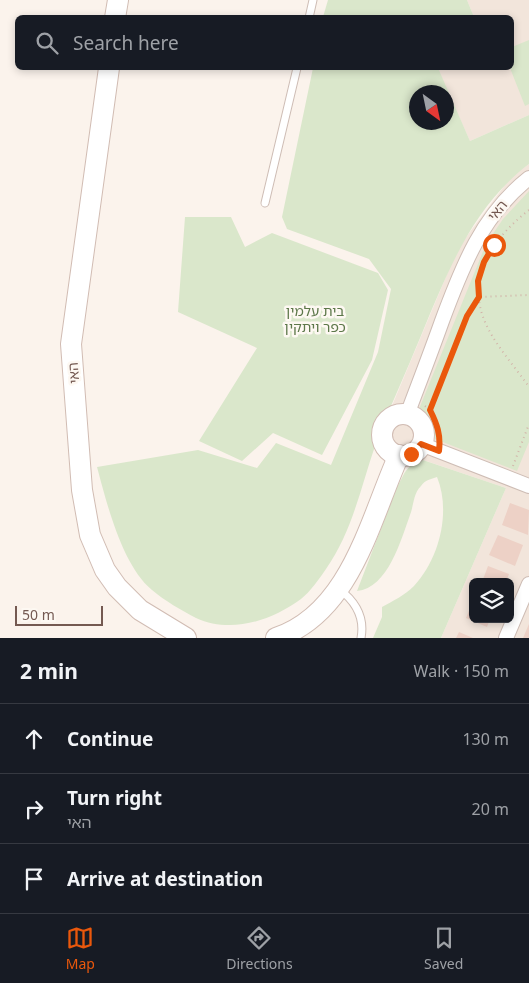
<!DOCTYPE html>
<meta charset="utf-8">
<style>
body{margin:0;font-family:"Noto Sans","Noto Sans Hebrew",sans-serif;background:#242831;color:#f1f3f6}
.controls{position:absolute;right:15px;bottom:15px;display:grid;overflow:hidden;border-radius:8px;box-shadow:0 2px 8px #0003}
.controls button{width:45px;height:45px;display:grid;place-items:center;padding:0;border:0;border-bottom:1px solid #363941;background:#171b24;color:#f1f3f6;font:25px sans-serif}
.compass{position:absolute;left:409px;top:85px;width:45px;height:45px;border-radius:50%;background:#171b24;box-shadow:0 2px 8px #0003;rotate:147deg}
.scale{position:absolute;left:15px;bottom:12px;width:88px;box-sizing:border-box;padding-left:5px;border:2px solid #745951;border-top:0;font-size:14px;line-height:18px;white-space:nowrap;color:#745951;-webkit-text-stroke:4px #fdf8f2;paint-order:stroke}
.stop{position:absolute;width:15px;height:15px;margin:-11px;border:4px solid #ea580c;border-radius:50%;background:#fff}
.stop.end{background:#ea580c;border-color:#fff;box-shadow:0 1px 5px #0008}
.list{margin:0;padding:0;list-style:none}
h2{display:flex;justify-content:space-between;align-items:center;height:65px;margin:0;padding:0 20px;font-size:21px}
h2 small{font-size:16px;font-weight:400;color:#9ea1a6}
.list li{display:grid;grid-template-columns:32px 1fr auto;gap:15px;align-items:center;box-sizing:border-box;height:70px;padding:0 20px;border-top:1px solid #363941}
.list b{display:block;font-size:19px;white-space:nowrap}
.list p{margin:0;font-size:16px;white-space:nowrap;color:#9ea1a6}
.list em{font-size:16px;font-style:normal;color:#9ea1a6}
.icon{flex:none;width:28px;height:28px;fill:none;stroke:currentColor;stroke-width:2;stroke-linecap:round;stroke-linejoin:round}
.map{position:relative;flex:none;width:529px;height:638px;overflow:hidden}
.search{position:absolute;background:#171b24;box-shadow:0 2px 8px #0003;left:15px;right:15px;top:15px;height:55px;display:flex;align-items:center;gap:12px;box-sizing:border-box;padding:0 18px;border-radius:8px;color:#9ea1a6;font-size:19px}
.sheet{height:275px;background:#171b24}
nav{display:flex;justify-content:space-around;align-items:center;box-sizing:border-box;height:70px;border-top:1px solid #363941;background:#171b24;font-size:14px;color:#9ea1a6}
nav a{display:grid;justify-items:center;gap:2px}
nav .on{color:#ea580c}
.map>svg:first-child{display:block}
.residential{fill:#f2e5db;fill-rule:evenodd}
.green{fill:#dae7cb;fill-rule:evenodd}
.building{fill:#edd1c6}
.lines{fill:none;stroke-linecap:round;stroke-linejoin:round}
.lane-casing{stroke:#cebdb5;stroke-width:9}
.street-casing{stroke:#cebdb5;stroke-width:16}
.secondary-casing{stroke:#d1bcb3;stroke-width:22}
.path{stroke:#d2b4a9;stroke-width:2;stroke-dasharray:1 4;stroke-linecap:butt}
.lane{stroke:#fff;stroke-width:7}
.street{stroke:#fff;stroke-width:14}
.secondary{stroke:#fff;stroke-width:20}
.route{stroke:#ea580c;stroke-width:6}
.labels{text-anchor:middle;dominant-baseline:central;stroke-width:5;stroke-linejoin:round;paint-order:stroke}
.street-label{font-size:14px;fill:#745951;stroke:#fdf8f2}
.park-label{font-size:14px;fill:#5d784a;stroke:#fdf8f2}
</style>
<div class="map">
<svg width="529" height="638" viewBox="0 0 529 638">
<rect width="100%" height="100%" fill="#fbf3ec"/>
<g class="residential">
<path d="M467,0H529V115L470,141L437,68H512V18L474,17Z"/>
<path d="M529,164V638H441L506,488L376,444L458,248L511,177ZM473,582H510V619H473Z"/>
</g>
<g class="green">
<path d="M328,0H467L474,17H323Z"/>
<path d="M529,40V104L525,106L510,68L512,47Z"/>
<path d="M313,68H438L470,141L529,115V164C468,210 444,282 415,350C402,382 387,413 375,446C361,487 352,532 326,569C320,578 310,592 301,599C271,621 231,634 196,618C181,610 165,601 152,590C122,565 107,504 97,467L198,450L257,468L276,443L331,465L378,352L391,289L369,259L287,229L282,217ZM416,92H446V122H416Z"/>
<path d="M529,191V442L517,471L435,439L429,420L419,409L486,244L503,219Z"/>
<path d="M185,217H231L245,247L272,233L378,273L388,290L372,360L322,455L273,433L242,461L199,441L257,348L178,312Z"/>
<path d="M417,458L506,488L441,638H373L382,617V607C393,601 405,595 414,586C440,558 451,511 437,477C431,479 425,480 421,486C413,494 414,505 410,515C401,540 388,588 357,591L397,487L405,472Z"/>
</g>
<g class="building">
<path d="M510,503L529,510L528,535L502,525Z"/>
<path d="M498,535L523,545L515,566L489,555Z"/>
<path d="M488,566L509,574L506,582H482Z"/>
<path d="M473,601V619H490L487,627L466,618Z"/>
<path d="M529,624V638H523Z"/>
<path d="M459,632L473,638H456Z"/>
</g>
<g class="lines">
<g class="lane-casing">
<g id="lane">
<path d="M309,18L313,0"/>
<path d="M265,203L297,68"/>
<path d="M339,589C355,601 365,617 361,638"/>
</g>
</g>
<g class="street-casing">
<g id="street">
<path d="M407,415C419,383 431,352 442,321C462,267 482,215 529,178"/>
<path d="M421,444L529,486"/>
<path d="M506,638L529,584"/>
</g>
</g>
<g class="secondary-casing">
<g id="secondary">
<path d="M115,18L118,0"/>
<path d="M109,68L71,344L82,490L90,535L105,570L117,587L140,610L186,638"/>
<circle cx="403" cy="435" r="21"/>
<path d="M276,638C351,613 370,519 399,455"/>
</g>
</g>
<g class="path">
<path d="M529,210C496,236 467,272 483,317C492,342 514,365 529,387"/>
<path d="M425,406L430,410L441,439"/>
<path d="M430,410L467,316L479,297L529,295"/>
<path d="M513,466L529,424"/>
</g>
<use href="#lane" class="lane"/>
<use href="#street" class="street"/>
<use href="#secondary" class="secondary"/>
</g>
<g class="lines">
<path class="route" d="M411,454L421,444L439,451C441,435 437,424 430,410L467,316L479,297L478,281L484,262L494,245"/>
</g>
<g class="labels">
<g class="street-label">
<text transform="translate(497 210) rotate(-51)">האי</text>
<text transform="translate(73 373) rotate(-94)">האי</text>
</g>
<g class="park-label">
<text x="315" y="310">בית עלמין<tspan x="315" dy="16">כפר ויתקין</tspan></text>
</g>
</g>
</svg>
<div class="controls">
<button><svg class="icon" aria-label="layers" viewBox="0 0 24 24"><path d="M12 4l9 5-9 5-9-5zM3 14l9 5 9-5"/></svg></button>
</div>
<svg class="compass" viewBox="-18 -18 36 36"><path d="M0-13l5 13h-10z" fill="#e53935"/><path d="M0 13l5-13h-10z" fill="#9ea1a6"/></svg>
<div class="scale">50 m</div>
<div class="stop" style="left:494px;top:245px"></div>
<div class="stop end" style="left:411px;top:454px"></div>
<div class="search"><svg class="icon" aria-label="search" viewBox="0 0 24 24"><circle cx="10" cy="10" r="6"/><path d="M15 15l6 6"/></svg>Search here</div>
</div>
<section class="sheet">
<h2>2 min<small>Walk · 150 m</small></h2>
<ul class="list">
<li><svg class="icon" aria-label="ahead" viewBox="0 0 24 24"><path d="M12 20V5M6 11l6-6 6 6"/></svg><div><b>Continue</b></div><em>130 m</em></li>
<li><svg class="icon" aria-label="right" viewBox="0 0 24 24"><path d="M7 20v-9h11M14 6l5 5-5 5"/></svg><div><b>Turn right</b><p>האי</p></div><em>20 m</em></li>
<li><svg class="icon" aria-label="arrive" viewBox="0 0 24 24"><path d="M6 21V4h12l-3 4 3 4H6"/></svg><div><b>Arrive at destination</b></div></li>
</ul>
</section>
<nav>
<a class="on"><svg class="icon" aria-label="map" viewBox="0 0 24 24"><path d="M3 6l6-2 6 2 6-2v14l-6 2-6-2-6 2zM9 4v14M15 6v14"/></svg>Map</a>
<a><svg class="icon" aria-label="directions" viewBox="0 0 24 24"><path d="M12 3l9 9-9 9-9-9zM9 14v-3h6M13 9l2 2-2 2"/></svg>Directions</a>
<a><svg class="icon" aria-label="saved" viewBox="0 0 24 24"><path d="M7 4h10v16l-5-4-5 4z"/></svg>Saved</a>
</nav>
